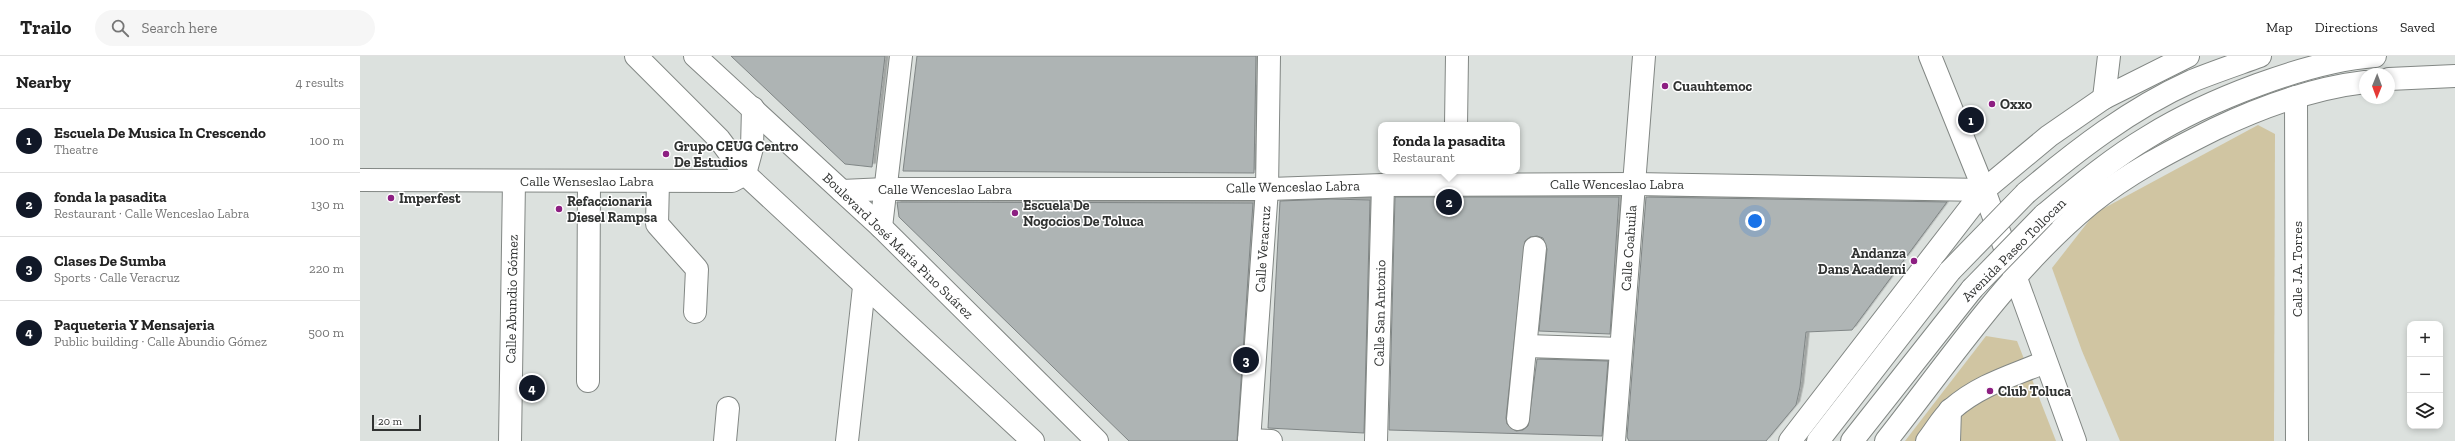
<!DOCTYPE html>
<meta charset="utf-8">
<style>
body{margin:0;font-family:"Zilla Slab",serif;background:#f6f6f6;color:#222}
.controls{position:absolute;right:12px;bottom:12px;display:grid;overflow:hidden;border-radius:8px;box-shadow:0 2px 6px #0003}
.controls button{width:36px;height:36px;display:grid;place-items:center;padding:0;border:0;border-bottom:1px solid #e0e0e0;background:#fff;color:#222;font:20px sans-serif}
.compass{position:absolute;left:1999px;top:12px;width:36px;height:36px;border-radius:50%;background:#fff;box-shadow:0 2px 6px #0003;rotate:181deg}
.scale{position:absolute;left:12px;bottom:10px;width:49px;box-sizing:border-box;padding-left:4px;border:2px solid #313332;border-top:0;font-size:11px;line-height:14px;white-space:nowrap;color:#313332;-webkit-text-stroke:3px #fff;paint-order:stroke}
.you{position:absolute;left:1395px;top:165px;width:14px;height:14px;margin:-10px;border:3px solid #fff;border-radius:50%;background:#1a73e8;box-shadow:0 0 0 6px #1a73e833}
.badge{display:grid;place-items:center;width:26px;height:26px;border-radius:50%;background:#111827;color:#fff;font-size:13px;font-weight:700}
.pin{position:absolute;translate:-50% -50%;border:2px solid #fff;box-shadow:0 1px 4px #0006}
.popup{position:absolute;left:1018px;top:66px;width:142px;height:52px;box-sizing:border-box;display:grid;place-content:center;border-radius:8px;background:#fff;filter:drop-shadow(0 1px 3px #0005);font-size:13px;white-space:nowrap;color:#767676}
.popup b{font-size:15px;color:#222}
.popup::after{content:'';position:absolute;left:50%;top:100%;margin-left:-8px;border:8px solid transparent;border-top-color:#fff}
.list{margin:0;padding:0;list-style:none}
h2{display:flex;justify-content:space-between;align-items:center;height:52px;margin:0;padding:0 16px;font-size:17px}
h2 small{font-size:13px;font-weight:400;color:#767676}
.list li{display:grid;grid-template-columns:26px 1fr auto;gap:12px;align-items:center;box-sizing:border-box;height:64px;padding:0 16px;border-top:1px solid #e0e0e0}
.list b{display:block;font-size:15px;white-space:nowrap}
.list p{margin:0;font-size:13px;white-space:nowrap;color:#767676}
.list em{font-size:13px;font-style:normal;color:#767676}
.icon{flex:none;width:22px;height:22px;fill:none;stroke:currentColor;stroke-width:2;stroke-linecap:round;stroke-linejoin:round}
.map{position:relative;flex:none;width:2095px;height:385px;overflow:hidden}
header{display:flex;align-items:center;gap:24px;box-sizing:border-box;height:56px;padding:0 20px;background:#fff;border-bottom:1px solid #e0e0e0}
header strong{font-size:19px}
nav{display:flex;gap:22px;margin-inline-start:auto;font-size:14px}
.search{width:280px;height:36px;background:#f6f6f6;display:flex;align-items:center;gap:10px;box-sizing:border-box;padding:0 14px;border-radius:22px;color:#767676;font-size:15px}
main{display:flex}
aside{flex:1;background:#fff}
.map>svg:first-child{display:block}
.green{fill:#d0c5a2}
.building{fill:#aeb4b4;stroke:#808686;filter:url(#shadow)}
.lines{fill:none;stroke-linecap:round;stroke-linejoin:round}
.minor-casing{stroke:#828784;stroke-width:24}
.major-casing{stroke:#828784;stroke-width:24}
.highway-casing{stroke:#828784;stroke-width:24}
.minor{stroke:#fff;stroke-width:22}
.major{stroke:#fff;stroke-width:22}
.highway{stroke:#fff;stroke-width:22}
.highway-bridge-casing{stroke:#828784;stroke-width:24;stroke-linecap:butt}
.highway-bridge{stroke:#fff;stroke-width:22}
.poi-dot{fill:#8d1f82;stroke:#fff;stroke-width:1.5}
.labels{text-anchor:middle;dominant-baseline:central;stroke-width:3;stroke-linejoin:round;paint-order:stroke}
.poi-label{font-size:14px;font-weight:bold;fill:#313332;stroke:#fff;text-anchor:start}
.street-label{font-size:14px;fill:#313332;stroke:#fff}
</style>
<header>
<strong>Trailo</strong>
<div class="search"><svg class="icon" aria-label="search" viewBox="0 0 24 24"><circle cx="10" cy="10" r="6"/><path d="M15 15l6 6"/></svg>Search here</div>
<nav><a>Map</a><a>Directions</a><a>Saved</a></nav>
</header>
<main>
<aside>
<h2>Nearby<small>4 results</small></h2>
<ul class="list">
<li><span class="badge">1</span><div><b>Escuela De Musica In Crescendo</b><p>Theatre</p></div><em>100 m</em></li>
<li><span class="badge">2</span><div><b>fonda la pasadita</b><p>Restaurant · Calle Wenceslao Labra</p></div><em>130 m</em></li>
<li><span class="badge">3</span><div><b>Clases De Sumba</b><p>Sports · Calle Veracruz</p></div><em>220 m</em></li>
<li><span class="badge">4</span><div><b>Paqueteria Y Mensajeria</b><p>Public building · Calle Abundio Gómez</p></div><em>500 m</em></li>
</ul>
</aside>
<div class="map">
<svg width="2095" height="385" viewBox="0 0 2095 385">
<defs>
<filter id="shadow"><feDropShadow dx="3.5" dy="-3.5" stdDeviation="0" flood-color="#0004"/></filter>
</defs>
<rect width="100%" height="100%" fill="#dce1de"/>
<g class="green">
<path d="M1898,69L1915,78L1914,385H1760L1722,295L1692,212L1735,157Z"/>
<path d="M1626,280L1657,285L1696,385H1545Z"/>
</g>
<g class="building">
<path d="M371,0H525L512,111L485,108Z"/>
<path d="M557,0H896L894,117L543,115Z"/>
<path d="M1035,141H1259L1250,278L1179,275L1187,193L1183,182L1177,180L1170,181L1165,185L1146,362L1147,368L1156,375L1163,374L1168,370L1177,303L1248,305L1242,380L1029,374Z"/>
<path d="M1286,141L1587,146L1492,274L1446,276L1440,331L1436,349L1406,385H1269L1267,381Z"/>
<path d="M971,143L1010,144L1004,377L908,372L920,145Z"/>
<path d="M537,146L893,147L877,385H769L539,161Z"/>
</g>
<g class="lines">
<g class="minor-casing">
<g id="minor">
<path d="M1936,41L1937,385"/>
<path d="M1744,42L1749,0"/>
<path d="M1096,69L1097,0"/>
<path d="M0,124L372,125L385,118L392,92L393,52"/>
<path d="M298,125L297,168L337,213L335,256"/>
<path d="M482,135L526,133H907L1023,129L1274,128L1624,134"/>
<path d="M521,171L541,0"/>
<path d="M1166,290L1261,293"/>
<path d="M228,325L229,125"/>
<path d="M1158,363L1175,192"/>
<path d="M889,384L911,385"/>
<path d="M150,385L154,125"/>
<path d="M365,385L368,352"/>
<path d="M487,385L504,231"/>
<path d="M889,385L907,133L909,0"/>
<path d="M1016,385L1023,129"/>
<path d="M1254,385L1284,0"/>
<path d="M1567,385C1575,375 1582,362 1592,353C1619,329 1652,320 1685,306"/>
<path d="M1589,385L1590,354"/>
</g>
</g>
<g class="major-casing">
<g id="major">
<path d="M1570,0L1624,134L1715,385"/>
<path d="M2029,23L2095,20"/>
<path d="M1430,385L1624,134L1689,80L1744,42L1828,0"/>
<path d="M1526,385C1590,304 1650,214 1730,148C1768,117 1811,95 1855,73C1901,51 1954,32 2005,26"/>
</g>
</g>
<g class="highway-casing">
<g id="highway">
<path d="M276,0L359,83L385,118L673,385"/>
<path d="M335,0L521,171L737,385"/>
<path d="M1666,137C1717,94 1770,53 1832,25C1854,16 1878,8 1900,0"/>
<path d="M1684,159C1718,131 1751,103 1788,81C1846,45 1947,5 2015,0"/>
<path d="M1458,385L1590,215"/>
<path d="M1492,385L1612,233"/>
</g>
</g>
<use href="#minor" class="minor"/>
<use href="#major" class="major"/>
<use href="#highway" class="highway"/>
<g class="highway-bridge-casing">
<g id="highway-bridge">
<path d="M1590,215L1666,137"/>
<path d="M1612,233L1684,159"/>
</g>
</g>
<use href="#highway-bridge" class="highway-bridge"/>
</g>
<g class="poi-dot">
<circle cx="1305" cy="30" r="4"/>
<circle cx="1632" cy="48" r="4"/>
<circle cx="306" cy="98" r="4"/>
<circle cx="31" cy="142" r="4"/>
<circle cx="199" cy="153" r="4"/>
<circle cx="655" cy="157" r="4"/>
<circle cx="1554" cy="205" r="4"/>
<circle cx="1630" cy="335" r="4"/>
</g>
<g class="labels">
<g class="poi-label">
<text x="1313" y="30">Cuauhtemoc</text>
<text x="1640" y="48">Oxxo</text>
<text x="314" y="90">Grupo CEUG Centro<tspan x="314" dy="16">De Estudios</tspan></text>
<text x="39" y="142">Imperfest</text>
<text x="207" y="145">Refaccionaria<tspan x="207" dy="16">Diesel Rampsa</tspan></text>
<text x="663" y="149">Escuela De<tspan x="663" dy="16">Nogocios De Toluca</tspan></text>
<text x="1546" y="197" text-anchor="end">Andanza<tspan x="1546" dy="16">Dans Academi</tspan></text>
<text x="1638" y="335">Club Toluca</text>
</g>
<g class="street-label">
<text x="227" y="125">Calle Wenseslao Labra</text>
<text x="1257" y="128">Calle Wenceslao Labra</text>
<text transform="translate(933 131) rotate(-1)">Calle Wenceslao Labra</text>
<text x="585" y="133">Calle Wenceslao Labra</text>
<text transform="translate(538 190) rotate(44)">Boulevard José María Pino Suárez</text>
<text transform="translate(1269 192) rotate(-86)">Calle Coahuila</text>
<text transform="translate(903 193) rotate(-86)">Calle Veracruz</text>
<text transform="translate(1654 194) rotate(-45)">Avenida Paseo Tollocan</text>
<text transform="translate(1937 213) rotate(-90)">Calle J.A. Torres</text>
<text transform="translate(152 243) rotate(-89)">Calle Abundio Gómez</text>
<text transform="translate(1020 257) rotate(-89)">Calle San Antonio</text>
</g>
</g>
</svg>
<div class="controls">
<button>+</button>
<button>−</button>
<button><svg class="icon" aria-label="layers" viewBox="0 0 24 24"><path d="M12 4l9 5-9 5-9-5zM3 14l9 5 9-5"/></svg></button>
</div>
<svg class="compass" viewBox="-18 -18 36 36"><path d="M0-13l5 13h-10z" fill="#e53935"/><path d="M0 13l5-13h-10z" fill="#767676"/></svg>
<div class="scale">20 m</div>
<div class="you"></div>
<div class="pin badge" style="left:1611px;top:64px">1</div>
<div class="pin badge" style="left:1089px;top:146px">2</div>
<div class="popup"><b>fonda la pasadita</b>Restaurant</div>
<div class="pin badge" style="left:886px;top:304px">3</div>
<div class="pin badge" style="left:172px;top:332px">4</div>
</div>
</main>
